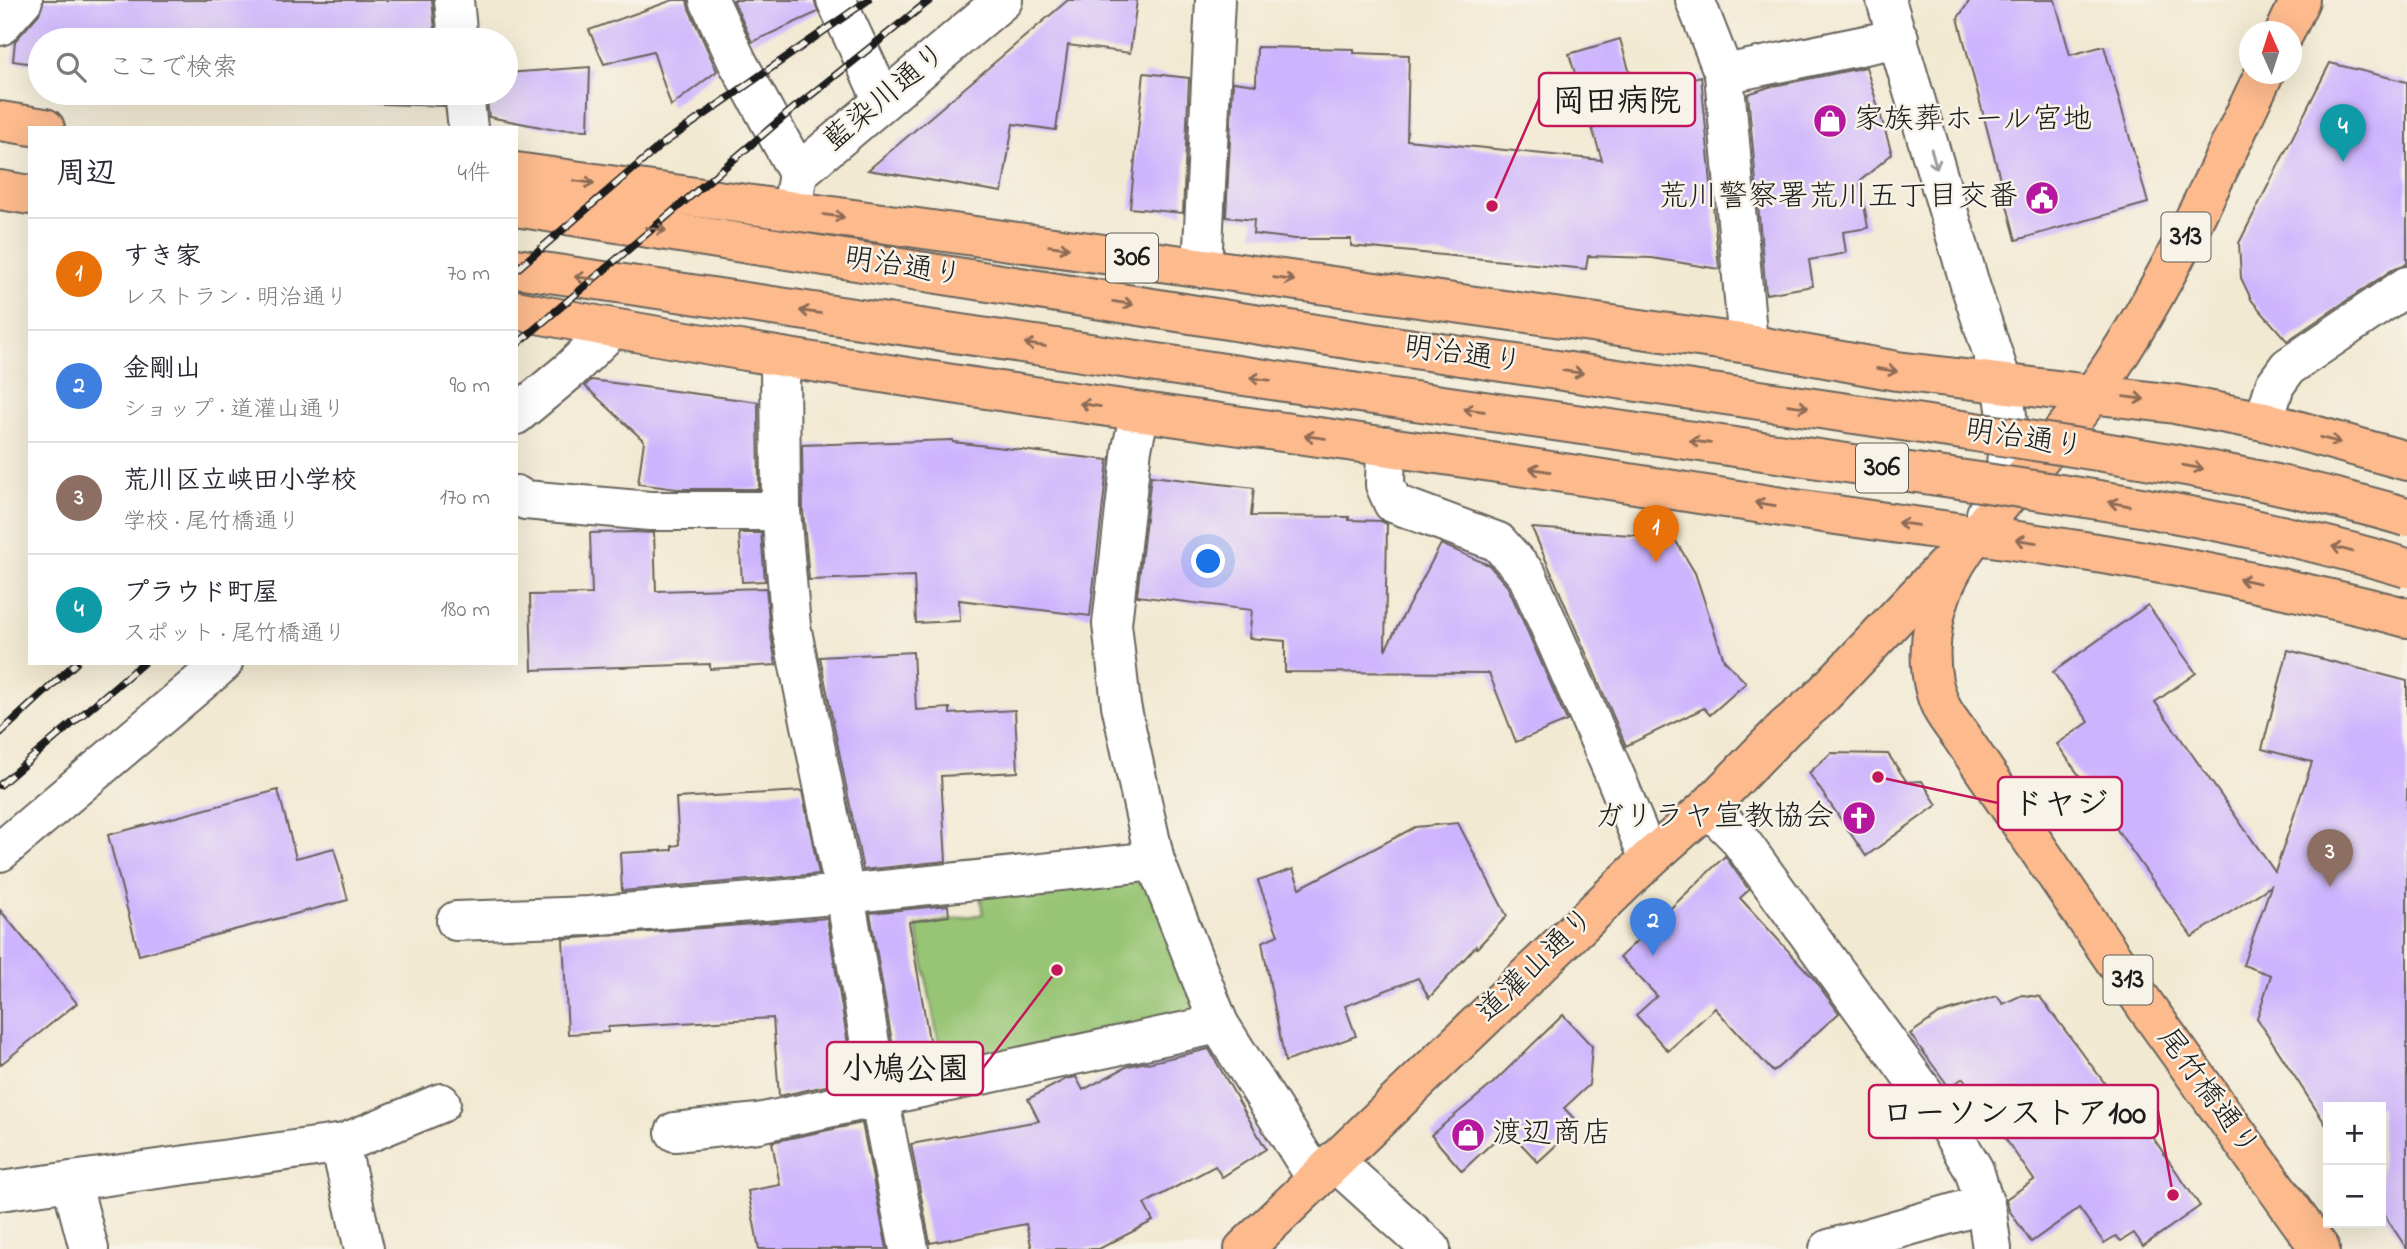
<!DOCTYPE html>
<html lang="ja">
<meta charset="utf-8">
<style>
body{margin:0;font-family:"Indie Flower","Klee One",sans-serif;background:#f7f7f7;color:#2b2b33}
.controls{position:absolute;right:21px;bottom:21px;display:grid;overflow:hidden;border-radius:0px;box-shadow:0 7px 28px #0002}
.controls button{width:63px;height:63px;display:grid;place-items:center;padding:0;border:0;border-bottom:2px solid #e1e1e2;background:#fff;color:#2b2b33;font:35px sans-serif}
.compass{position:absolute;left:2239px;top:21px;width:63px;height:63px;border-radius:50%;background:#fff;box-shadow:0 7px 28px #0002;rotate:357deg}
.you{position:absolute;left:1209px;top:562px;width:24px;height:24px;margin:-18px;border:5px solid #fff;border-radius:50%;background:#1a73e8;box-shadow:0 0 0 10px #1a73e833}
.badge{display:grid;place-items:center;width:46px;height:46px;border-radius:50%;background:#d93025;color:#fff;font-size:23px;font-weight:700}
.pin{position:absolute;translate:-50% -58px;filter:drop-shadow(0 2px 4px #0008)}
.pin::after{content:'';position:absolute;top:37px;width:24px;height:21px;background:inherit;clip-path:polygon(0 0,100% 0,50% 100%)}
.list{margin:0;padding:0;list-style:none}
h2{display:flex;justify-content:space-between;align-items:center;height:91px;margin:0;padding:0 28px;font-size:30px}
h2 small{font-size:23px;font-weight:400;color:#7c7c81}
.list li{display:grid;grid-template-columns:46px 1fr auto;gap:21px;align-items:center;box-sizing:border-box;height:112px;padding:0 28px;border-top:2px solid #e1e1e2}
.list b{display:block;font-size:26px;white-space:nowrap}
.list p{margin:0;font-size:23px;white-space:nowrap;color:#7c7c81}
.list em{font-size:23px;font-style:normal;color:#7c7c81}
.icon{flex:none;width:38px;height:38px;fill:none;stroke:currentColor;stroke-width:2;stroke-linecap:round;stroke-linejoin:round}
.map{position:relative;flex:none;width:2407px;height:1249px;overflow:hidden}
.search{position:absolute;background:#fff;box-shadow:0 7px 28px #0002;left:28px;top:28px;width:490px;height:77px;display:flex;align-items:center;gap:18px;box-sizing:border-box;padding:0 24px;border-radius:38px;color:#7c7c81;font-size:26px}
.panel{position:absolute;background:#fff;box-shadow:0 7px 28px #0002;left:28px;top:126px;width:490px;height:539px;border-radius:0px}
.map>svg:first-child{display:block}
.green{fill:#98c574;stroke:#5a7048;stroke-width:2}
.building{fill:#cdb4fe}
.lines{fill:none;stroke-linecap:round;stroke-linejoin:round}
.minor-casing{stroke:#67645c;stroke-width:42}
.major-casing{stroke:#67645c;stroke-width:42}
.minor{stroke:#fff;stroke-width:38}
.major{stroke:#fcba8d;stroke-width:38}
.rail-casing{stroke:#1c1c1c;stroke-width:8}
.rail{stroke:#f7f3e8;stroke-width:5;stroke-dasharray:16;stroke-linecap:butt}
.major-bridge-casing{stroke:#67645c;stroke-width:42;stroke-linecap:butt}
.major-bridge{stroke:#fcba8d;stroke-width:38}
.oneway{stroke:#999}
.oneway2{stroke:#8c6b54}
.labels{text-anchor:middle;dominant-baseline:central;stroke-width:5;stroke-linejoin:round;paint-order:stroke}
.shield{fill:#f7f3e8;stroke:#5e5c59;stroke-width:2}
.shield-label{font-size:28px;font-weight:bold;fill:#1c1c1c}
.street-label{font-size:30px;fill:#1c1c1c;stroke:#f7f3e8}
.poi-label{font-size:30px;fill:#1c1c1c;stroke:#f7f3e8;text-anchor:start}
.leader{fill:none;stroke:#c2185b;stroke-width:2.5}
.callout-dot{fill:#c2185b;stroke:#f7f3e8;stroke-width:2.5}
.callout{fill:#f7f3e8;stroke:#c2185b;stroke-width:2.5}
.callout-label{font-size:32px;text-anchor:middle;font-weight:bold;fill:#1c1c1c}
</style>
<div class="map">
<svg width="2407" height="1249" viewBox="0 0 2407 1249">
<rect width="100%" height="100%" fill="#f7f3e8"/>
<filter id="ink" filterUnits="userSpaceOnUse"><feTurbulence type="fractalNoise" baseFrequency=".0143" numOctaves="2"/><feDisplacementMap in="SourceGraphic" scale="14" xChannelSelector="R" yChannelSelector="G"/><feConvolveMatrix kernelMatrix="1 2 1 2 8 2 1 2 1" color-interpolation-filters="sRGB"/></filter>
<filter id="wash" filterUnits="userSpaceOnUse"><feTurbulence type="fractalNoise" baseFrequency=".00686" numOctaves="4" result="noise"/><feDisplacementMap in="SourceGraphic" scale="28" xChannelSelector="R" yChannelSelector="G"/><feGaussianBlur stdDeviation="1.57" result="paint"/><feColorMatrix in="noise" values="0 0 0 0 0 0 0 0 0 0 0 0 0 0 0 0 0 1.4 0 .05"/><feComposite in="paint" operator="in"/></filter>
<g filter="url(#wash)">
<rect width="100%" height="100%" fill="#f2e9d2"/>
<path class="green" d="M1139,869L1206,1014L944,1070L916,926L983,914L979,889Z"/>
<g id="blocks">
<g class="building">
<path d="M44,0H432L436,40H40V65L13,61L15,41L39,14Z"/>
<path d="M673,0H687L689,9L717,71L671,106L653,51L604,64L589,30Z"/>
<path d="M733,0H814L818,12L752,42Z"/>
<path d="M1068,0H1137L1130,53L1068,45L1056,130L1013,124L1002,192L868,170Z"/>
<path d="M1970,0H2055L2070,55L2104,46L2148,203L2016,240L1958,18Z"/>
<path d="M1620,39L1636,94L1701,76L1719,269L1652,258L1588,256L1586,269L1351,246V239H1295L1253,234L1254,220L1226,217L1233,82L1256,85L1257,47L1354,49V53L1409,55L1407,140L1602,160L1569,54Z"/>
<path d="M2330,63L2407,82V264L2395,268L2287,341L2252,301L2241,278L2239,243Z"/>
<path d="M590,67L588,130L551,129L489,117L486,93H506V73Z"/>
<path d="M1866,67L1892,154L1860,181L1868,228L1843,232L1846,253L1809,260L1813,286L1766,294L1748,94L1769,87Z"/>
<path d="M1144,73L1189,78L1183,213L1130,208Z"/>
<path d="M236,93H443L444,106L383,104L280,93L279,99Z"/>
<path d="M591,380L758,402L759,489H677L638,484L644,441L585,386Z"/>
<path d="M953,440V442L1108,460L1090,616L959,600L960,621L916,623L914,576L809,580L803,510L802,445Z"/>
<path d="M1151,476L1254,488L1251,516L1349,517V520L1381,521L1387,524L1385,650L1441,544L1489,565L1508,587L1567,721L1516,742L1489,673L1285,672V641L1249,638L1252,610L1137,596Z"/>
<path d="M1532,528L1674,538L1695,573L1724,660L1746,683L1710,715L1704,708L1626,746Z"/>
<path d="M634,532L654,533L656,591L766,588L770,630L776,665L710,669V664L532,670L530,595L592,594L590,533Z"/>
<path d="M739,533H761L765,581L742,582Z"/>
<path d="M2148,605L2196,673L2155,702L2275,872L2312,762L2262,749L2288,650L2407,681V1249L2381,1210V1107H2328V1128L2257,1018L2271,975L2243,965L2271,886L2192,937L2057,744L2089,722L2053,672Z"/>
<path d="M913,652L916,710L950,708V714L1015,710L1018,772L941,776L946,861L863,870L820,657Z"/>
<path d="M1831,753L1888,754L1907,782L1922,781L1937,805L1866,856L1809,773Z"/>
<path d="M278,790L296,858L334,848L348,900L139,955L108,835Z"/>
<path d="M802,791L819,874L622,891L620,853L672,850V846L679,845L676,798Z"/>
<path d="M1458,823L1507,916L1477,948L1476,946L1429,998L1418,978L1345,1006L1356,1036L1285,1062L1262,942L1278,935L1258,881L1293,869L1300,888L1415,827Z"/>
<path d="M1725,856L1749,890L1740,898L1813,978L1839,1013L1773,1072L1715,1008L1668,1051L1636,1015L1657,996L1620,957Z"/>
<path d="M948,905L949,916L909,922L933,1063L897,1071L870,913Z"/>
<path d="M0,910L77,1003L0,1065Z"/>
<path d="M827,918L854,1080L779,1096L773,1018L608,1027V1032L568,1034L563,939Z"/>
<path d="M2022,995L2040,997L2128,1114L2134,1110L2200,1206L2143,1246L2134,1233L2121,1241L2116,1236L2104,1243L2079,1208L2031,1242L2009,1210L2006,1199L2034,1180L1963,1078L1949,1087L1910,1034L1939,1014L1997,996L2003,1004Z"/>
<path d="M1563,1015L1592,1046L1589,1085L1564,1108L1579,1124L1538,1162L1507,1129L1462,1171L1431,1135L1490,1086Z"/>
<path d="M1209,1049L1266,1149L1222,1177L1215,1166L1144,1204L1153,1221L1099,1249H1032L1026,1224L930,1243L911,1144L1039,1121L1028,1099L1066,1079L1076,1077L1083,1090L1128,1066L1147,1062L1148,1063Z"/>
<path d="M862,1123L887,1249H759L748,1191L780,1185L772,1142Z"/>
</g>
</g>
</g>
<g filter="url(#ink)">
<use href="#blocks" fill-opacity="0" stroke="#67645c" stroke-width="2"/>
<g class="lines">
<g class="minor-casing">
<g id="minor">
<path d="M454,0L458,40"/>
<path d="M709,0L737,61L798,173"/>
<path d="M836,0L883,101"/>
<path d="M1695,0L1724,74L1748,344"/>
<path d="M1886,0L1971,288L2002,382L2009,429L2005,477L1986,514"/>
<path d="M0,26L23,0"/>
<path d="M1724,74L1899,38"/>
<path d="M464,93L468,128"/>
<path d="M792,210L798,173L1003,0"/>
<path d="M1202,268L1215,0"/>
<path d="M780,357L781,511L791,626L845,894L879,1097L909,1249"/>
<path d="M1140,413L1132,448L1112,624L1121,705L1155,861L1219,1024L1316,1178"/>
<path d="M516,415L570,370L612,329"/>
<path d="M2264,421L2275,385L2288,367L2407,286"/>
<path d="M1386,446L1385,485L1393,503L1498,542L1527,575L1616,778L1649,859"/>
<path d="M516,495L525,500L650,511H781"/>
<path d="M1708,807L1737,836L1946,1123L1974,1170L1987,1213L1992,1249"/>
<path d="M0,852L223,663"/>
<path d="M456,921L589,916L845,894L1155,861"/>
<path d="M675,1132L758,1123L1219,1024"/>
<path d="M340,1144L364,1249"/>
<path d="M1334,1161L1431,1249"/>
<path d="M71,1181L89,1249"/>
<path d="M0,1191L344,1143L441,1103"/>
<path d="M1829,1249L1985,1204"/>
</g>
</g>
<g class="major-casing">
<g id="major">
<path d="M2285,32L2300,0"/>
<path d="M2264,74C2212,182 2164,293 2094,392C2065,432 2030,468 1999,506C1976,534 1953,560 1941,595C1929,630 1925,674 1942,709C1947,718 1954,727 1960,735L2147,1008L2320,1249"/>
<path d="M0,121L45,128"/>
<path d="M516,172L1748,344L1897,371L2175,404L2264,421L2407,461"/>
<path d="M0,190L30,195"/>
<path d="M516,207L1360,341"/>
<path d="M516,268L1352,392"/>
<path d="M516,310C803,365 1093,405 1382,446C1515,465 1649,486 1782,507C1941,531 2100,549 2257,583C2308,594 2358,604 2407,618"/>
<path d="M1244,1249L1649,859L1708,807L1786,727L1818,700L1947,564"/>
</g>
</g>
<use href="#minor" class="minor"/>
<use href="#major" class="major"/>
<g class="rail-casing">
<g id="rail">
<path d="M516,270L661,145L868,0"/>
<path d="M516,345L787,114L930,0"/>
<path d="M0,733L76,663"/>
<path d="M0,785L143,663"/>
</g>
</g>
<use href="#rail" class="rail"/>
<g class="major-bridge-casing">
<g id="major-bridge">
<path d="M1360,341C1545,368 1730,396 1915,423C2080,448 2246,470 2407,517"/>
<path d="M1352,392C1533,418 1714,444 1895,470C2067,494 2241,518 2407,568"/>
</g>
</g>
<use href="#major-bridge" class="major-bridge"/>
</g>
<defs><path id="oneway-shaft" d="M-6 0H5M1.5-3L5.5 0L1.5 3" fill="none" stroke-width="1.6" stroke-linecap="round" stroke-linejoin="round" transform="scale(1.75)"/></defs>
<use class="oneway" href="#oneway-shaft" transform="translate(1934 159) rotate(74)"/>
<g class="oneway2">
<use href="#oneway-shaft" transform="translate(584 182) rotate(8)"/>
<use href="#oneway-shaft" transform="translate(834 216) rotate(8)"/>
<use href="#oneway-shaft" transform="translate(656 229) rotate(9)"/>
<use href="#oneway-shaft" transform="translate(1059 247) rotate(8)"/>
<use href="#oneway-shaft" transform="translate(585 278) rotate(-172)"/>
<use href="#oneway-shaft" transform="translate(1284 279) rotate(8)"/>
<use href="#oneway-shaft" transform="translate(1123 303) rotate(9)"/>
<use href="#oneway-shaft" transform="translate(810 312) rotate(-172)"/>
<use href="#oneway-shaft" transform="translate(1035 345) rotate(-172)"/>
<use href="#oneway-shaft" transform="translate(1887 370) rotate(9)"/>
<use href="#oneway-shaft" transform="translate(1573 372) rotate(8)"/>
<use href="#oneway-shaft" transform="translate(1260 379) rotate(-172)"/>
<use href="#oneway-shaft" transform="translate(2134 398) rotate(7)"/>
<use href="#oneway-shaft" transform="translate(1090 405) rotate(-171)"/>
<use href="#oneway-shaft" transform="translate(1798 406) rotate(8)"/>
<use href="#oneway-shaft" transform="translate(1474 410) rotate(-172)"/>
<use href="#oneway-shaft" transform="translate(1315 437) rotate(-172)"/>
<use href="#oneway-shaft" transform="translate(2330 440) rotate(15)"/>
<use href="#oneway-shaft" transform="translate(1700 442) rotate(-172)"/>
<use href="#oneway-shaft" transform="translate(2193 467) rotate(10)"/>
<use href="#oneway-shaft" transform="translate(1540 470) rotate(-171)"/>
<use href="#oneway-shaft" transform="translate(1765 504) rotate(-171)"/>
<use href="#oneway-shaft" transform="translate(2119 504) rotate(-170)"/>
<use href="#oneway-shaft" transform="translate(1908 524) rotate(-173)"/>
<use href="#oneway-shaft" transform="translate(2026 541) rotate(-171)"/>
<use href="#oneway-shaft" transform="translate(2342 549) rotate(-165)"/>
<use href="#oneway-shaft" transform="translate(2249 581) rotate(-168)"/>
</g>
</g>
<defs>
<g id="shop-disc" transform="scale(1.75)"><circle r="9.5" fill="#b5179e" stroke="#f7f3e8"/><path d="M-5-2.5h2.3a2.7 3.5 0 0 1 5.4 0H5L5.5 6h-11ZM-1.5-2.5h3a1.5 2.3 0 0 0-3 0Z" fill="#fff"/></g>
<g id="civic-disc" transform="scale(1.75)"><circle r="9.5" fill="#b5179e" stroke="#f7f3e8"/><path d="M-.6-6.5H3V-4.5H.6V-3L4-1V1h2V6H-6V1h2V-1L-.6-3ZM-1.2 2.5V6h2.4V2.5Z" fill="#fff"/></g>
<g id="church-disc" transform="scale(1.75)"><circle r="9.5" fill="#b5179e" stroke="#f7f3e8"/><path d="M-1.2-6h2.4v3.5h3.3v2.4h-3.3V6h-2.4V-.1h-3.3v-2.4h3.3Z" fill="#fff"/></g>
</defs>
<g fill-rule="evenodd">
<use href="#shop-disc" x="1830" y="121"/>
<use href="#civic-disc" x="2042" y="198"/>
<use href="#church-disc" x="1859" y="818"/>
<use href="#shop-disc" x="1468" y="1135"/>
</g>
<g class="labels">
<g class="shield">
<rect x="2161.5" y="212.5" width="49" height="49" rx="5"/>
<rect x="1106" y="233.5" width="52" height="49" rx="5"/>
<rect x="1856" y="443.5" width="52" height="49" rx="5"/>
<rect x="2103.5" y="955.5" width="49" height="49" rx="5"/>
</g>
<g class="shield-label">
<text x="2186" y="237">313</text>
<text x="1132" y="258">306</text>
<text x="1882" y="468">306</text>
<text x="2128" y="980">313</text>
</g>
<g class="street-label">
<text transform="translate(886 98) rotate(-40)">藍染川通り</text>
<text transform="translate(903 268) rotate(9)">明治通り</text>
<text transform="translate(1463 356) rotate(8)">明治通り</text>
<text transform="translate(2024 440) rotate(9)">明治通り</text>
<text transform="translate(1537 966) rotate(-44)">道灌山通り</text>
<text transform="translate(2207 1093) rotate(54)">尾竹橋通り</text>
</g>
<g class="poi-label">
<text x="1854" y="121">家族葬ホール宮地</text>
<text x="2018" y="198" text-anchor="end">荒川警察署荒川五丁目交番</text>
<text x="1834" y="818" text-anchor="end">ガリラヤ宣教協会</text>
<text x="1492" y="1135">渡辺商店</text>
</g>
</g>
<path class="leader" d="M1492 206L1539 99M1878 777L1998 803M1057 970L983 1068M2173 1195L2158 1111"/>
<g class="callout-dot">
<circle cx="1492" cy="206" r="7"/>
<circle cx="1878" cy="777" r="7"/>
<circle cx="1057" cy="970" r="7"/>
<circle cx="2173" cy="1195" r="7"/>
</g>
<g class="callout">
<rect x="1539" y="73" width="156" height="53" rx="7"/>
<rect x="1998" y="777" width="124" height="53" rx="7"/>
<rect x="827" y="1042" width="156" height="53" rx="7"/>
<rect x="1869" y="1085" width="289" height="53" rx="7"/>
</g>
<g class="callout-label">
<text x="1617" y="111">岡田病院</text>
<text x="2060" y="814">ドヤジ</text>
<text x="905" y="1079">小鳩公園</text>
<text x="2014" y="1123">ローソンストア100</text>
</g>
</svg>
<div class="controls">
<button>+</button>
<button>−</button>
</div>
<svg class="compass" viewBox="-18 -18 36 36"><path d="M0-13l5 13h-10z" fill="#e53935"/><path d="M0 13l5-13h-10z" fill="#7c7c81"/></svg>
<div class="you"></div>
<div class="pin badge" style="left:1656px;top:563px;background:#e8710a">1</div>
<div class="pin badge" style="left:1653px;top:956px;background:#3f7fe0">2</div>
<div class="pin badge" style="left:2330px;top:887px;background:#8d6e63">3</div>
<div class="pin badge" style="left:2343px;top:162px;background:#0f9aa8">4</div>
<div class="search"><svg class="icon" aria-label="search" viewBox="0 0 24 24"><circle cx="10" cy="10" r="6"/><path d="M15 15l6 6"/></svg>ここで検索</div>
<section class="panel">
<h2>周辺<small>4件</small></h2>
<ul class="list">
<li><span class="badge" style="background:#e8710a">1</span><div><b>すき家</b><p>レストラン · 明治通り</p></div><em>70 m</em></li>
<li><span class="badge" style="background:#3f7fe0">2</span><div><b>金剛山</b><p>ショップ · 道灌山通り</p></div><em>90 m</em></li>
<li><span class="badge" style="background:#8d6e63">3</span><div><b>荒川区立峡田小学校</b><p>学校 · 尾竹橋通り</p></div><em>170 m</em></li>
<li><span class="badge" style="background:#0f9aa8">4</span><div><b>プラウド町屋</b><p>スポット · 尾竹橋通り</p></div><em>180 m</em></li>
</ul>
</section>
</div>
